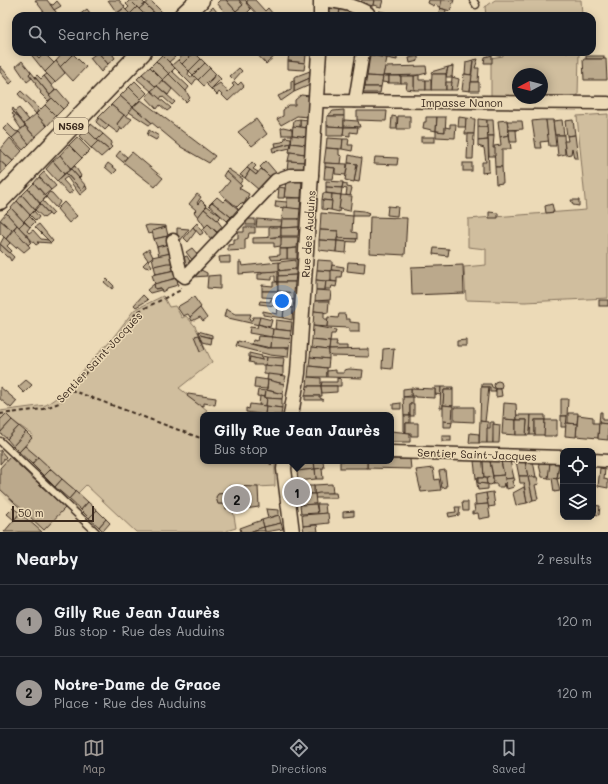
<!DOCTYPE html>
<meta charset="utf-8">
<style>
body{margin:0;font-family:Mali,sans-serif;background:#20242c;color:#f1f3f6}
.controls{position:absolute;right:12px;bottom:12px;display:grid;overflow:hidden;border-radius:8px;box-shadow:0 2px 10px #0003}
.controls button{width:36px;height:36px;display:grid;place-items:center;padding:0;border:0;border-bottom:1px solid #363941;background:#171b24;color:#f1f3f6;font:20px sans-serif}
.compass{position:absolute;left:512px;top:68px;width:36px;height:36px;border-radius:50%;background:#171b24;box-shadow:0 2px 10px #0003;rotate:263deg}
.scale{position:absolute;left:12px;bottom:10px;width:82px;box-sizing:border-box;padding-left:4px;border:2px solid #3b2a1e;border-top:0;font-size:11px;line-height:14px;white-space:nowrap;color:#3b2a1e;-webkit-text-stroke:3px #ecdab7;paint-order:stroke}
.you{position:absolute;left:282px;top:301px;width:14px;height:14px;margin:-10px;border:3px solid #fff;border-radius:50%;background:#1a73e8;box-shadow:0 0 0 6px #1a73e833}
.badge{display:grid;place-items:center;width:26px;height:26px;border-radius:50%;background:#9f9995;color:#111;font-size:13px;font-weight:700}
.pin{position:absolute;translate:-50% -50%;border:2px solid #fff;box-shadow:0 1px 4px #0006}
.popup{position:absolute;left:200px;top:412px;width:194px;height:52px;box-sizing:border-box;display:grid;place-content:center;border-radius:8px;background:#171b24;filter:drop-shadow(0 1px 3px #0005);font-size:13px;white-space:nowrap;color:#9ea1a6}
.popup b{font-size:15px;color:#f1f3f6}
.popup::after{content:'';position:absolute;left:50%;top:100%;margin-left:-8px;border:8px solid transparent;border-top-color:#171b24}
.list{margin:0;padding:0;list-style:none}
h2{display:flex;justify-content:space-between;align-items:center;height:52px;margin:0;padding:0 16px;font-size:17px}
h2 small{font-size:13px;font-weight:400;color:#9ea1a6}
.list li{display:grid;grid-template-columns:26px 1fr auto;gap:12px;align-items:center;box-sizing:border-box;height:72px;padding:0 16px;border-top:1px solid #363941}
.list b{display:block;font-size:15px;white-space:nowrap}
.list p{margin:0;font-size:13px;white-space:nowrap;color:#9ea1a6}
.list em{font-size:13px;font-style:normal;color:#9ea1a6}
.icon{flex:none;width:22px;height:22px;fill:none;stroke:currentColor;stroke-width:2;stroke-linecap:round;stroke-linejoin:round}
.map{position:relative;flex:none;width:608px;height:532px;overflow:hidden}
.search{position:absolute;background:#171b24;box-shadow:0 2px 10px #0003;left:12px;right:12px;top:12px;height:44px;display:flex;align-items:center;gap:10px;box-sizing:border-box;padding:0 14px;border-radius:12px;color:#9ea1a6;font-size:15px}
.sheet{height:196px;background:#171b24}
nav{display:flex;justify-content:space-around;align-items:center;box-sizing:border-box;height:56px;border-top:1px solid #363941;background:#171b24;font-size:11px;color:#9ea1a6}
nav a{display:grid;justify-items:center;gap:2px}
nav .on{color:#9f9995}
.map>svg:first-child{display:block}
.built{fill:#ddcbaa}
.green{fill:#d0be9e;stroke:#86745e}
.building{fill:#bba98c;stroke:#3b2a1e}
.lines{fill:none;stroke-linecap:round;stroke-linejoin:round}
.service-casing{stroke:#3b2a1e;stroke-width:9}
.minor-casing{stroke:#3b2a1e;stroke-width:15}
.tertiary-casing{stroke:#3b2a1e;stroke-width:17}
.primary-casing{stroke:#3b2a1e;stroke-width:21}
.path{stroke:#3b2a1e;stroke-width:2;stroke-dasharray:4 3;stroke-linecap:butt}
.service{stroke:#ecdab7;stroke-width:6}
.minor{stroke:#ecdab7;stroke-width:12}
.tertiary{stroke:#ecdab7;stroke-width:14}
.primary{stroke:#ecdab7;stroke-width:18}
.labels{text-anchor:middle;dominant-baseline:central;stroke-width:3;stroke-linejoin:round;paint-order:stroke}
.shield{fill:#ecdab7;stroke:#705f4c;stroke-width:1}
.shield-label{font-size:10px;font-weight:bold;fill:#3b2a1e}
.street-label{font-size:11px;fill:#3b2a1e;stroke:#ecdab7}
</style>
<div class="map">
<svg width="608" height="532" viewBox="0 0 608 532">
<rect width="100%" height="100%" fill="#ecdab7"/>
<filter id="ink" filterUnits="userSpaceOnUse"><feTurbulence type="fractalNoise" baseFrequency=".025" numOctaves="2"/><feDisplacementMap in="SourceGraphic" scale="8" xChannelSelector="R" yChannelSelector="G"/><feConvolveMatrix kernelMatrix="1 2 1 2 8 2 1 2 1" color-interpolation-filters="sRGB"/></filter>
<g filter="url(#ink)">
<path class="built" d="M0,446L23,464L88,532H4L20,513L0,493Z"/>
<g class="green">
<path d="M495,0H581L582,16H486L485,7Z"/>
<path d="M503,52H579L578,96L542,97V74H518V97L491,98V58L503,56Z"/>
<path d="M608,114V298L525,302L466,300L464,267L486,265V249L468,247V219L586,210L577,116Z"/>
<path d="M163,296L169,307L175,306L182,318L186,316L195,326L212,362L179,388L207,410L201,417L203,418V461L275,462V486L240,488V486L226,489L225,493L218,494L216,498L218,504L226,505V508L233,510L236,528L223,532H136L86,485L78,493L25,446L33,435L7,417L0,420V411L46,405L62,394L115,335L134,310Z"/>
</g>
<g class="building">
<path d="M35,0H47L59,16H47Z"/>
<path d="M108,0H119L125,7L117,13Z"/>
<path d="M130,0H141L145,4L139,9Z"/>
<path d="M130,0L137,7L130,14L126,10L129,7L126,4Z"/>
<path d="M150,0L162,12L158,16L145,4Z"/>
<path d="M220,0H226L236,11L228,16L217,3Z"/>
<path d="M226,0H239L243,5L236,11Z"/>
<path d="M239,0H245L247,2L246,3L251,9L247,13L249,16H240L236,11L243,5Z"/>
<path d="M247,0H255L265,11L268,8L273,14L271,16H259L247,3Z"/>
<path d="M362,0H374L373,6L361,3Z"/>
<path d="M374,0H383L381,7L373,5Z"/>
<path d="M429,0H441L440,8L435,4L434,6L428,3Z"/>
<path d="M442,0H454L450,11L440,8Z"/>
<path d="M57,1L61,6L54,10L50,4L53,5Z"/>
<path d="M145,4L157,16H146L139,9Z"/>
<path d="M137,7L146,16H133L130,14Z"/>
<path d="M213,7L220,16L204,15Z"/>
<path d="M124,8L130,14L129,16H119L120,15L118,13Z"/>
<path d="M330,8H340L339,16H330Z"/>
<path d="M340,8L349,9V16H339Z"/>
<path d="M440,8L446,10L445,16H438Z"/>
<path d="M87,9L90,13L86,16H78Z"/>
<path d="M379,11L393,14V16H378Z"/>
<path d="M29,52H33L39,59L44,53L54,63L45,72Z"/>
<path d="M64,52H70L73,55L60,67L56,61Z"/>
<path d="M98,52L108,64L101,72L90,58Z"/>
<path d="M98,52H111L115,58L108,64Z"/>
<path d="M165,52H171L175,57L169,62L162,55Z"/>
<path d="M187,52H194L182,64L178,60Z"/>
<path d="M194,52L201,59L189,71L182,64Z"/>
<path d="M255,52H273L276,55L266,64Z"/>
<path d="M293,52H311L310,55L294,54Z"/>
<path d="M371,52H388L387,58L370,55Z"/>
<path d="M392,52H397V60L387,58L388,53L392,54Z"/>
<path d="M289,53L306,55L305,63L288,61Z"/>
<path d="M73,54L86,67L73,81L60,67Z"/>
<path d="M162,55L175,68L169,74L156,61Z"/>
<path d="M370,55L387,58L383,77L367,76Z"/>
<path d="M492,55V63H484L485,57Z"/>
<path d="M418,56V61L410,63L409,58Z"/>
<rect x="586" y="56" width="18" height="3"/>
<path d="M201,59L205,63L193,75L189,71Z"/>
<path d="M478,59L475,68H479L478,82H471L473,60Z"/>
<path d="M583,59H606L607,80H584Z"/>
<path d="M178,60L189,71L188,75L191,78L193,75L197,78L192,85L172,65Z"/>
<path d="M473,60L471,75L465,74L466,62Z"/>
<path d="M22,61L31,72L29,74L32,78L27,82L16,66Z"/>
<path d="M56,61L65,73L55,82L45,72Z"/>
<path d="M156,61L169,74L162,80L150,67Z"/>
<path d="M288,61L305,63L304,70L288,69Z"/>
<path d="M205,63L210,68L198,80L193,75Z"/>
<path d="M0,66L13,81L10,84L0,72Z"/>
<path d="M426,66L427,73L419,75L383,76L385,67Z"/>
<path d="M453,66L452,77H446L448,67Z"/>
<path d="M150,67L163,80L156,87L142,74Z"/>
<path d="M448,67L446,74H432L431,72Z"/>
<path d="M210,68L216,74L204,86L198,80Z"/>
<path d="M239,68L242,71L234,80L230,76Z"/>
<path d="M172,71L189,87L186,91L169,74Z"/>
<path d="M310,71V78L294,85V77Z"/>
<path d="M31,72L52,98L48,101L40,93L41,92L35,84L36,83L29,74Z"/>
<path d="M47,74L55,82L52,86L44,76Z"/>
<path d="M142,74L156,87L151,91L137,79Z"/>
<path d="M169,74L186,91L190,98L186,102L163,80Z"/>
<path d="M216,74L221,79L211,89L207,85Z"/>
<path d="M432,74H446V90H431Z"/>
<path d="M464,74L472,75L470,91L462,90Z"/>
<path d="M37,75L41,79L44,76L55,90L50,95L35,77Z"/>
<path d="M419,75V80H426V90H414V76Z"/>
<path d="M367,76L383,77L381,87H365Z"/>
<path d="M383,76H389V83L382,82Z"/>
<rect x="389" y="76" width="12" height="7"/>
<path d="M401,76H414V90L406,89L407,83H401Z"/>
<path d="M452,77L459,79L457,90H451Z"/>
<path d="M310,78V85L294,92V85Z"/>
<path d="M162,80L172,89L168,95L157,86Z"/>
<path d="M294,80V92L281,101L278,96L291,90V81Z"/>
<rect x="426" y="80" width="5" height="10"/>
<path d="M135,81L147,93L141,99L129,87Z"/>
<path d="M235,82L238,85L241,82L244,86L228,101L219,92L217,95L211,89L220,83L228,92L234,86L232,84Z"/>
<path d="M446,82H452L451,90H446Z"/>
<path d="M471,82H479V91H470Z"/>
<path d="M157,86L175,102L172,105L162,96L160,99L151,91Z"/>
<path d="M129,87L141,99L133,107L120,96Z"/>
<path d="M365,87H381L380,93H363Z"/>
<path d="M57,89L69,103L63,109L49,96Z"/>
<path d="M21,91L39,108L36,114L18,94Z"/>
<path d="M151,91L171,108L167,111L160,105L157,109L146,97Z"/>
<path d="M301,95L310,96L309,117L297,116L281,125L277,119L283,116V110L289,105H295V100Z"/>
<path d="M120,96L134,108L125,116L111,105Z"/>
<path d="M52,98L63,109L56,116L45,105Z"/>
<path d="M141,100L145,103L215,156L209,163L181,147L133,107Z"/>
<path d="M45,105L56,116L47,126L36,114Z"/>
<path d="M111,105L124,115L117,124L121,128L118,133L98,118Z"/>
<path d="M133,107L152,123L149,125L129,112Z"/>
<path d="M13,108L15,111L19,108L29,120L24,124L12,110Z"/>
<path d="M344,110V116H327L333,111Z"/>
<path d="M357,111H387L386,121L357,120Z"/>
<path d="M14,112L25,126L21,129L13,117L15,116L12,114Z"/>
<path d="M36,114L47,126L35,137L24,124Z"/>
<path d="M124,115L132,119L122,130L117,124Z"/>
<path d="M327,116H344V127L327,126Z"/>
<path d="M392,116L397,117V129H391Z"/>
<path d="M398,116H410V129H397Z"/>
<path d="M426,117H437L436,131L423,128L424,122H426Z"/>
<path d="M437,117H446L445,132L436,131Z"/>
<path d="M459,117L466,118V127H458Z"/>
<path d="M99,118L109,126L105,130L96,122Z"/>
<path d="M466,118L475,119L474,134H465Z"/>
<path d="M256,119L267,134L252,146L238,132Z"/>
<path d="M300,119L308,120V128L300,127Z"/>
<path d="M300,119V127H293L294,120Z"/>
<path d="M478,119L487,120V127H478Z"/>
<path d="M344,120L358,121L360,127L344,126Z"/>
<path d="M487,120H493L494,136H487Z"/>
<path d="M507,120L509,135L500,137L498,121Z"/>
<path d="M541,120H546L549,141L540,142L541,148H536L532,121Z"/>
<path d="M546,120H553L556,146H549Z"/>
<path d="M562,120L564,135H555L553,121Z"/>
<path d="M573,120L575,135L567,136L565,121Z"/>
<path d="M507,121H522L523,129L509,130Z"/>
<path d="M8,124L15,131L19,132L12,138L3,129Z"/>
<path d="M91,124L103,134L97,140L86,129Z"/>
<path d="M450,124H456L455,138L436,137V131L445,132V127L450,128Z"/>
<path d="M25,126L35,137L29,144L18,132Z"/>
<path d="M293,126L308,128L307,137L292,135Z"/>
<path d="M327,126L344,127L343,136H327Z"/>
<path d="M283,127L292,129V135H282L281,128Z"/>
<path d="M344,127H358L357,133L350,132V136L343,135Z"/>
<path d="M478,127H487L488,140L478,141Z"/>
<path d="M86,129L98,141L91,148L79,136Z"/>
<path d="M149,130L159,136L156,140L147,135Z"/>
<path d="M509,130H516L517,142H510Z"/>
<path d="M19,132L29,144L23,150L12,138Z"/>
<path d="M103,134L112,142L110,145L112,147L109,150L97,140Z"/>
<path d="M468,134H474L473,159H467Z"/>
<path d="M292,135L307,137L306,145L291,143Z"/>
<path d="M509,135L511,149H502V167H495L494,146L501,145L500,137Z"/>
<path d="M556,135H564L565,154L558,156Z"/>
<path d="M575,135L578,158H574L572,148L571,154L566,155L564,141H568L567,136Z"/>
<path d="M488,136H494L493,148H495V156H489Z"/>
<path d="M77,137L90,150L82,158L69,145Z"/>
<path d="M285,137L291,138V143L276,147L275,143L282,142L285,139Z"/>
<rect x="421" y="137" width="14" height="5"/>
<path d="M10,138L22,151L13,161L0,150Z"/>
<path d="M327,138L343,139L342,149L326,148Z"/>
<path d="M343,139H349L348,145H353L352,151L342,149Z"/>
<path d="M488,140L489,172L482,173V162H486L484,148L478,146V141Z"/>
<path d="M98,141L109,150L101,157L91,148Z"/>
<path d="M291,143L306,145L305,154L289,152Z"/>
<path d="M291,143L290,148L273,152L272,148Z"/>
<path d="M69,145L82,158L71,169L60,155Z"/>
<path d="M326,148L339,149V155L342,156L341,164L324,163Z"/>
<path d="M0,150L13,161L7,167L0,161Z"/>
<path d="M120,151L127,157L123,162L116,156Z"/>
<path d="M132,152L163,178L155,187L123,162Z"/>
<path d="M290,152L305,154L304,162L288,161Z"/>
<path d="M60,155L71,169L64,174L53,161Z"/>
<path d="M349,155L362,158L359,182L354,181L357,164L348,163Z"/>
<path d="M375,157L398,158L397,165L374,164Z"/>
<path d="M0,161L7,167L0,175Z"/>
<path d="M53,161L64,174L57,181L46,169Z"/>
<path d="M266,161L278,175L273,180L260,167Z"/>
<path d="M288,161L304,162L303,172L287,171Z"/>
<path d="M252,162L256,166L253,169L258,172L256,175L247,168Z"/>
<path d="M108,163L117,170L113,174L105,167Z"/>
<path d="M325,163L347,164L346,175L335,174V168L325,167Z"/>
<path d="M348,163L357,164L354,182L345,180Z"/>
<rect x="463" y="163" width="9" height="8"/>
<path d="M75,166L81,176L79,178L71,169Z"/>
<path d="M325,167L335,168L333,179H324Z"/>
<path d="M495,167H502L503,183L496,184Z"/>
<path d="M247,168L250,170L245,178L240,175Z"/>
<path d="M71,169L86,186L81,190L66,173Z"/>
<path d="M228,169L243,179L239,185L226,171Z"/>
<path d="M261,169L274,180L268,186L265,183L259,190L245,178L250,170L256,175Z"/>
<path d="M226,171L242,186L239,188L249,194L244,204L241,203L237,207L220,193L230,181L223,176Z"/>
<path d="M44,172L56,186L51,190L39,177Z"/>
<path d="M66,173L81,190L86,186L87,189L80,195L67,177L63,180L73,191L69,194L57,181Z"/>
<path d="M39,177L51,190L45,195L34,183Z"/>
<path d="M302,180L301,198L284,197L286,181Z"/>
<path d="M326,181L343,182L342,188L326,187Z"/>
<path d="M34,183L46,197L40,203L28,189Z"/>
<path d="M343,183L347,184V187L352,188L350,196L346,195L347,189L342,188Z"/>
<path d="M279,187L285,188L284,198H278Z"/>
<path d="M326,187L342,188L341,195L326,193Z"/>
<path d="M28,189L40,204L35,210L22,195Z"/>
<path d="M49,192L52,193L60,202L56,208L46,197Z"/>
<path d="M323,193L332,194V201L322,200Z"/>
<path d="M197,194L201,197L197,203L198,204L201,200L207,206L198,217L194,212L196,210L189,204Z"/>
<path d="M332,194L341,195L339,212L331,210Z"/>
<path d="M22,195L35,210L30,215L17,201Z"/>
<path d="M341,195L352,196L350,211L339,209Z"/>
<path d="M46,197L43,201L54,213L51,216L40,204Z"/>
<path d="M217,197L223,202L226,199L238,209L231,217L212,202Z"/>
<path d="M287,198H301L300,209L287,208Z"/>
<path d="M322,200L332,201L331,210L322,209Z"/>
<path d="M571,200H579V206L573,205Z"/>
<path d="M17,201L30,215L24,222L11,208Z"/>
<path d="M276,201L287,202V208L275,207Z"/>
<path d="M64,202L77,216L69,223L57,209Z"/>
<path d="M212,202L231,217L227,221L209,205Z"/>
<path d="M40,204L49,214L44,218L35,210Z"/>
<path d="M552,204L554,212L546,213L545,206Z"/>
<path d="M207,206L221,216L217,220L204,209Z"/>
<path d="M388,206L398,207L397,216L387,215Z"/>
<path d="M283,207L300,209L299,219H282Z"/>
<path d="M11,208L24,222L19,227L6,213Z"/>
<path d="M204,209L217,220L223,228L217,232L208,224L205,227L198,217Z"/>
<path d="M353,210L364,211L369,213L368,216H353Z"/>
<path d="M34,211L39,217L36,221L30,215Z"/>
<path d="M489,212L498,213V218H489Z"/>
<path d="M6,213L17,225L12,230L0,220Z"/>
<path d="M321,213L353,216L352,232L357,233V239L337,238L338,231L320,230Z"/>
<path d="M29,216L35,222L30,227L24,221Z"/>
<path d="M370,217L407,218L405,255L369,253Z"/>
<rect x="246" y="219" width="9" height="6"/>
<path d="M257,219L282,221L281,227H256Z"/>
<path d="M282,219H299V227L281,228Z"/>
<path d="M0,220L12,230L6,239L0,233Z"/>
<path d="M24,222L30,227L27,231L29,233L33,230L41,239L48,240L51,243L37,242L39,243L36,245L19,227Z"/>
<path d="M197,223L203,233L200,235L193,227Z"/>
<path d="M39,224L53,241L51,243L35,227Z"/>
<path d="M208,224L220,236L213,243L203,229Z"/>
<path d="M17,225L30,239L31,242L28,245L14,229Z"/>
<path d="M149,225L166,226V227L152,231L153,233L148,234L145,226Z"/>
<path d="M166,227L168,236L154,239L152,231Z"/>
<path d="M193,227L196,231L188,242L184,238Z"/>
<path d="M244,227H255V233H249L248,238L245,239V250L228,251V245L234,244V239H238V232H244Z"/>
<path d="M269,227H281V236L269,238Z"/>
<path d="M299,227L298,236H281V228Z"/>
<path d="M177,228L189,229L180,241L177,236Z"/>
<path d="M14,229L30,247L24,252L17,246L16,248L6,239Z"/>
<path d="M320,230L338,231L337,241L319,240Z"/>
<path d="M168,236L169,244L157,247L154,239Z"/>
<path d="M4,237L10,243L7,246L12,251L10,253L0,244Z"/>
<path d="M281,237H298L297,248L280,249Z"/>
<path d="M281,237V246L274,247V243H253V238Z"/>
<path d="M337,238L357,239L356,242L337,241Z"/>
<path d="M319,240L337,241L336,252L319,250Z"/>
<path d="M337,241L347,242L346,253L336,252Z"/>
<path d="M0,244L14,257L11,261L9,257H7L0,250Z"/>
<path d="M169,244L171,253L159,256L157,247Z"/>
<path d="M192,248L199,256L193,261L186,252Z"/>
<path d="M297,248V259H287V249Z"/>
<path d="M434,248L449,249L448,256L433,254Z"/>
<path d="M149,249L153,257L148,260L143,253Z"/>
<path d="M280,249H287V259L272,260L270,256L280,255Z"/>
<path d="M171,253L173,263L154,266L152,257Z"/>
<path d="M187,256L192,265L187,268L184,265L182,258Z"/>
<path d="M230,256V263H220L219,257Z"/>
<path d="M148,260L152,266L150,268L145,267L143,265Z"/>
<path d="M296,260V269L279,271V262Z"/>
<path d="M318,260L332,261V271L317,270Z"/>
<path d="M239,262H241L242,266L279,262V271L239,274Z"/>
<path d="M348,262L365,263L364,273L347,271Z"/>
<path d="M167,263H173L175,270L156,274L154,266Z"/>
<path d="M332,265L344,267L343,272L331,270Z"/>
<path d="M463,265L464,293L412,295L411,267Z"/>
<path d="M199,269L207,273V276L193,277Z"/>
<path d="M296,269V275L278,276V271Z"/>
<path d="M175,270L177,278L155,284L152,275Z"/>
<path d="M317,270L332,271L331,282L316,280Z"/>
<path d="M331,270L342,271L341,277H337V282L331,281Z"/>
<path d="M278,271V282L275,281V276H272V280L258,279V274H262V272Z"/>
<path d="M220,275V289L207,288L208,276Z"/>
<path d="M296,275L295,282H278V276Z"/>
<path d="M177,278L178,285L167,288V289L162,292L161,288L155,289L154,284Z"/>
<path d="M107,279L114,286L112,289L104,282Z"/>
<path d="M316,280L326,281L325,290H316Z"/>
<path d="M326,281L337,282L336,287L332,286L331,289H325Z"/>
<path d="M273,282H278V291H262V285L273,286Z"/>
<path d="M278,282H295L294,293L278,291Z"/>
<path d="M154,284L155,289L161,288V290L150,293L147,290Z"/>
<path d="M316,290L331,291L330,300L315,301Z"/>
<path d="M262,291H278V298L262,297Z"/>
<path d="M278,291L294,293V300L278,298Z"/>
<path d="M143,295L148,300L136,307L134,305Z"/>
<path d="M194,297L201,307L190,317L188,314L183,316L177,307Z"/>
<path d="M271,299H285L284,307L259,304L260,301L270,302Z"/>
<path d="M285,299L294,300L293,308L284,307Z"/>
<rect x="599" y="300" width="9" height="6"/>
<path d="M315,301H329L328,313L314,311Z"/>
<path d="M284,307L293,308L292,320L283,318Z"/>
<path d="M200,308L207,318L203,321L200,317L192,321L190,317Z"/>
<path d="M278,308L284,309L283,318L263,315V311L277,314Z"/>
<path d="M226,309L235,314H251L249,320H252L253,317H260L259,325L224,317Z"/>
<path d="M314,311L324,312V319H328L327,327L313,326Z"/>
<path d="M339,314H345L346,319H350V322L359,323V332H349V328L327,327L328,317L338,318Z"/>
<path d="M260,317L272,320L270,327L258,324Z"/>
<path d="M276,320L292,322L291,331L275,329Z"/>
<path d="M258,324L273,329L272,337L249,333L250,327L257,328Z"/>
<path d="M313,326L336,330L335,334H331L330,342L312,340Z"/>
<path d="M273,329L291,331L290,339L272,337Z"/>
<path d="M198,331L212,335V338L200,335Z"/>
<path d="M199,335L205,349L201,351L195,336Z"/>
<path d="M200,335L212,338L211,344L203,342Z"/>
<path d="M258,336L272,337L271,348L252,344L253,340L257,341Z"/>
<path d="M272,337L290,339L289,348H271Z"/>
<path d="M312,340L330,342L329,350L311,348Z"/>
<path d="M466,340V346H457V341Z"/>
<path d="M238,341L267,348H289L288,357L270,355L239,347L236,346Z"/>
<path d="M330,342H337L336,346H347V350H329Z"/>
<path d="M311,348L329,350V359L310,357Z"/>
<path d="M394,348L392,369L382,368L383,349Z"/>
<path d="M369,349V357L331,356L329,354V350H331Z"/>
<path d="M249,353L262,356V360L249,357Z"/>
<path d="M262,356L267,357L266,365H254V363L249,362L250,357L262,360Z"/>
<path d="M267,357L284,358L283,367L266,366Z"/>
<path d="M310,357L329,359L328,368L309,366Z"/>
<path d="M264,365L283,367V376L264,374Z"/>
<path d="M309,366L327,368V377H308Z"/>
<path d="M349,369L363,370L362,378L327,377V371L336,370V373H344V370Z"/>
<path d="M268,374L286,376L284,384L267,380Z"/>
<path d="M308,377L321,378V386H307Z"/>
<path d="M255,378L268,380L267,389L254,388Z"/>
<path d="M337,378L341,379V386H321L322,382H337Z"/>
<path d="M26,380L32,385L24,393L18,387Z"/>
<path d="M268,380L284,384L283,394L267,390Z"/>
<circle cx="498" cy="385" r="4"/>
<path d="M482,384H491L492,387L496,389L495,392H490V387H482Z"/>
<path d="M307,386H321L322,396H305Z"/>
<path d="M321,386H337V392L322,393Z"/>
<path d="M0,387L17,401L11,408L0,399Z"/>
<path d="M435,387H441V395L435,394Z"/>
<path d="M441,387H453V390H444L443,408H440Z"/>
<path d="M481,387H489L485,422L480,421Z"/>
<path d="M411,388L435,389V398L415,397V396H411Z"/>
<path d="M411,388V396L403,397V389Z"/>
<path d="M496,389H501L502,396L496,397Z"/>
<path d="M258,390L266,391L265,397L257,396Z"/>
<path d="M266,390L283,394L282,399L265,398Z"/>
<path d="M444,390H453V406L443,405Z"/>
<path d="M188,394L216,398L215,405L204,403V406L199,405L187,396Z"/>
<path d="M260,396L267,398L266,406L259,405Z"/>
<path d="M305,396H320V398L324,400H305Z"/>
<path d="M403,397H413V404H410V416H404Z"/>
<path d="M267,398L282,399V408L266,406Z"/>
<path d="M561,399H568L567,416H561Z"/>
<path d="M401,403V409H393V404Z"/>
<path d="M504,403L516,404L517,420L503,419Z"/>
<path d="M250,404L266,406L265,415L246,412V408L249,409Z"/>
<rect x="410" y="404" width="4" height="12"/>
<path d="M443,405L453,406L452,422L443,421Z"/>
<path d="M266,406L282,408L281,415H265Z"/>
<path d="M454,407H474V422L454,421Z"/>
<path d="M600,412H602V420H608V424L599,423Z"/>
<path d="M568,413H578L577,424L568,423Z"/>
<path d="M6,414L12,420L0,433V420Z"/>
<path d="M517,415H531L530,435H526L527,420H517Z"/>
<path d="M531,415H545V420H535V435H530Z"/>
<path d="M578,415L593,417V423H599L598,438L576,436Z"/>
<path d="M404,416H410V423H406V432L404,431Z"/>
<path d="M561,416H567L566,427H561Z"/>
<path d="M503,419L516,420V435L502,434Z"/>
<path d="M12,420L19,426L7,439L0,433Z"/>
<path d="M516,420H527L526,435H516Z"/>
<rect x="535" y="420" width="10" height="15"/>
<path d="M545,420H557V436H544Z"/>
<path d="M443,421L452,422L451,427H443Z"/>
<path d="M480,421L488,422L487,443H479Z"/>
<path d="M490,422H494L493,443H487V428H490Z"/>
<path d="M406,423H418V436H411V433H406Z"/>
<path d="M566,423L577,424L576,437L565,436Z"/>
<path d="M599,423L608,424V440L598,439Z"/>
<path d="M493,424L500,425L499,443H493Z"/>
<path d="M19,426L26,432L13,446L7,439Z"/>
<path d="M391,431L410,433V442H391Z"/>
<path d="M26,432L32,438L19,452L13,446Z"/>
<path d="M470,433L479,434V443H469Z"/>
<rect x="442" y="436" width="9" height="5"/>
<path d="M25,446L38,457L32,464L19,452Z"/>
<path d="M0,450L6,457L0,464Z"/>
<path d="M10,457L65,508L44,530L0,489V468Z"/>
<path d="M38,457L51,469L44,476L32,464Z"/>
<path d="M391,459H410L411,469L367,468V461H391Z"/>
<path d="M298,461H314L315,469L297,471L296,464Z"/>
<path d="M314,461H323L324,468L315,469Z"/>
<rect x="340" y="461" width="27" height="7"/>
<path d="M474,461H483L484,478H476Z"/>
<path d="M483,461H490L493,478H484Z"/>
<path d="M490,461H501L504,475L493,476Z"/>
<path d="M501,461H510L514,478L505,479Z"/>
<path d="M516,461H525L528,476H519Z"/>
<path d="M525,461H533L536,477H528Z"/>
<path d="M538,461L550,463L549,478L542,477Z"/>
<path d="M550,463L559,464L557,479L548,478Z"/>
<path d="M559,465H563V477L557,479Z"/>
<path d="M322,468L323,479H316L315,469Z"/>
<path d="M433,468L435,480L439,479L441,490L421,492L416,470Z"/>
<path d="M600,468L605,469L604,479L608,480V488L598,486Z"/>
<path d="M51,469L62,479L55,487L44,476Z"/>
<path d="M315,469L316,479L298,481L297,471Z"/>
<path d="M445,470L447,487L442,488L439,471Z"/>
<path d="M504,475L507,487L505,488L504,483L503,487H497V484H493V476Z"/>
<path d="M519,476H528L533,500L527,503L524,484L525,483H520Z"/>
<path d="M528,477H537L539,484L535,485L538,499L533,500Z"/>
<circle cx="490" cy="481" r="4"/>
<path d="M476,478H478V483L488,484V489L478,490Z"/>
<path d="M478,478H486L487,484L478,483Z"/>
<path d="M514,478L515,480L512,481L514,487L507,489L505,479Z"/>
<path d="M552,478L557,479L560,491L554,492Z"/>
<path d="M62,479L76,491L69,499L55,487Z"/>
<path d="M332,484L333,493L314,494V485Z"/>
<path d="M228,486L258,487L259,507L230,511V508L226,509V504H218L216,497L218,494L226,493L225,489H229Z"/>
<path d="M298,486H314V494H299Z"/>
<path d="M524,487L527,503L516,505L513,493Z"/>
<path d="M76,491L88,502L81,510L69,499Z"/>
<path d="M493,492L495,506L488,507L486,493Z"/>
<path d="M319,493H336L337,498H315V494Z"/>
<path d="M486,493L488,504L476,505L475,495Z"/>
<path d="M299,494H315L316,504L300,505Z"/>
<path d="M88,502L97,510L89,518L81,510Z"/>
<path d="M462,502H468V511H463Z"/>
<path d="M316,504L318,513L301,514L300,505Z"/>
<path d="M317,504H325L326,513L318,514Z"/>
<path d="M488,504L490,517L479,519L478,513L472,514V512H475L474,505Z"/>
<path d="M593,505L600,506L599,515L593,514Z"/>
<path d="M455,507H460L459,515L449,517L448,513L456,512Z"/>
<path d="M13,508L20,513L14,520L7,514Z"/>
<path d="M266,509L279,510V515L268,518Z"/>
<path d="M97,510L106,519L99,527L89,518Z"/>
<path d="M354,511V516L343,517V512Z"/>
<path d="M20,513L42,532H4Z"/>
<path d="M328,513L329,523L303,526L302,515Z"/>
<path d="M279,515L281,523L264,527L262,520Z"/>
<path d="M106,519L110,523L103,531L99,527Z"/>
<path d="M262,520L264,527L249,532H241L240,528Z"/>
<path d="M281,523L283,529L265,532L264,527Z"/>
<path d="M317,525L318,532H304L303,526Z"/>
<path d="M264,527L265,531H252Z"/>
</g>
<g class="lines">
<g class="service-casing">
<g id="service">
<path d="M473,0L476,5"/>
<path d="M0,441L96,532"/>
</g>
</g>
<g class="minor-casing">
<g id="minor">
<path d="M321,0C338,2 353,4 368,13V16"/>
<path d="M317,101L608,103"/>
<path d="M355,101L363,52"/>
<path d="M173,240L181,274L185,277L276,180L290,175H312"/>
<path d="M391,452L563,457"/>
<path d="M593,460L608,461"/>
</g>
</g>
<g class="tertiary-casing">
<g id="tertiary">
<path d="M321,16V0"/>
<path d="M291,415L298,373L319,52"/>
<path d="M285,461L284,469L292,532"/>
</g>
</g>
<g class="primary-casing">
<g id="primary">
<path d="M183,16L200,0"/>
<path d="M0,200L142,52"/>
</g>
</g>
<g class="path">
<path d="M71,390L203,439"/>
<path d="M0,414L43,409L59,403L118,336L137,312L181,290V288"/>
<path d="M263,461L272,464"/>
</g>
<use href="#service" class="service"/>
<use href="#minor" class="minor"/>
<use href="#tertiary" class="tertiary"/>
<use href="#primary" class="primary"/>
</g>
</g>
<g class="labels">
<rect class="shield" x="54" y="118" width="34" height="16" rx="3"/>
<g class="shield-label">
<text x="71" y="126">N569</text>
</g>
<g class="street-label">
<text x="462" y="102">Impasse Nanon</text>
<text transform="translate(308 234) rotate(-86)">Rue des Auduins</text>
<text transform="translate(99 357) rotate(-47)">Sentier Saint-Jacques</text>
<text transform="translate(477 454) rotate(2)">Sentier Saint-Jacques</text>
</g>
</g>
</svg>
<div class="controls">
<button><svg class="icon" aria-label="locate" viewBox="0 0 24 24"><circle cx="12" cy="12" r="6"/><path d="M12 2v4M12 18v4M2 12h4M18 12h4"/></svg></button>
<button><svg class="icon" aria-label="layers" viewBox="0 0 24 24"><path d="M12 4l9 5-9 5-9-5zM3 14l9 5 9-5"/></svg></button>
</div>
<svg class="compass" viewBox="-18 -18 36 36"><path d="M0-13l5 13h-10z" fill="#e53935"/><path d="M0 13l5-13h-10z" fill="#9ea1a6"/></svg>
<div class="scale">50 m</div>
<div class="you"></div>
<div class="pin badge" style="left:297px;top:492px">1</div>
<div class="popup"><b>Gilly Rue Jean Jaurès</b>Bus stop</div>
<div class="pin badge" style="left:237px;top:499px">2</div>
<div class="search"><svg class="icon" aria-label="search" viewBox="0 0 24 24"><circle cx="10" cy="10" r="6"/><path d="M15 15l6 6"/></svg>Search here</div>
</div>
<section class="sheet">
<h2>Nearby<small>2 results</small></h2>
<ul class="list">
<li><span class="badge">1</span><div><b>Gilly Rue Jean Jaurès</b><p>Bus stop · Rue des Auduins</p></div><em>120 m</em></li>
<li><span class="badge">2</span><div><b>Notre-Dame de Grace</b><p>Place · Rue des Auduins</p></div><em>120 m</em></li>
</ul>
</section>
<nav>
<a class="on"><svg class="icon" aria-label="map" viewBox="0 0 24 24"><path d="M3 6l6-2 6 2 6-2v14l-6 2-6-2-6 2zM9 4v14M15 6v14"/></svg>Map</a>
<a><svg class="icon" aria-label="directions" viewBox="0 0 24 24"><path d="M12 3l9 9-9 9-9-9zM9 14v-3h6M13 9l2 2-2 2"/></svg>Directions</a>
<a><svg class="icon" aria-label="saved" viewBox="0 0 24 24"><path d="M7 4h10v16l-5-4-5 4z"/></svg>Saved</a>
</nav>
